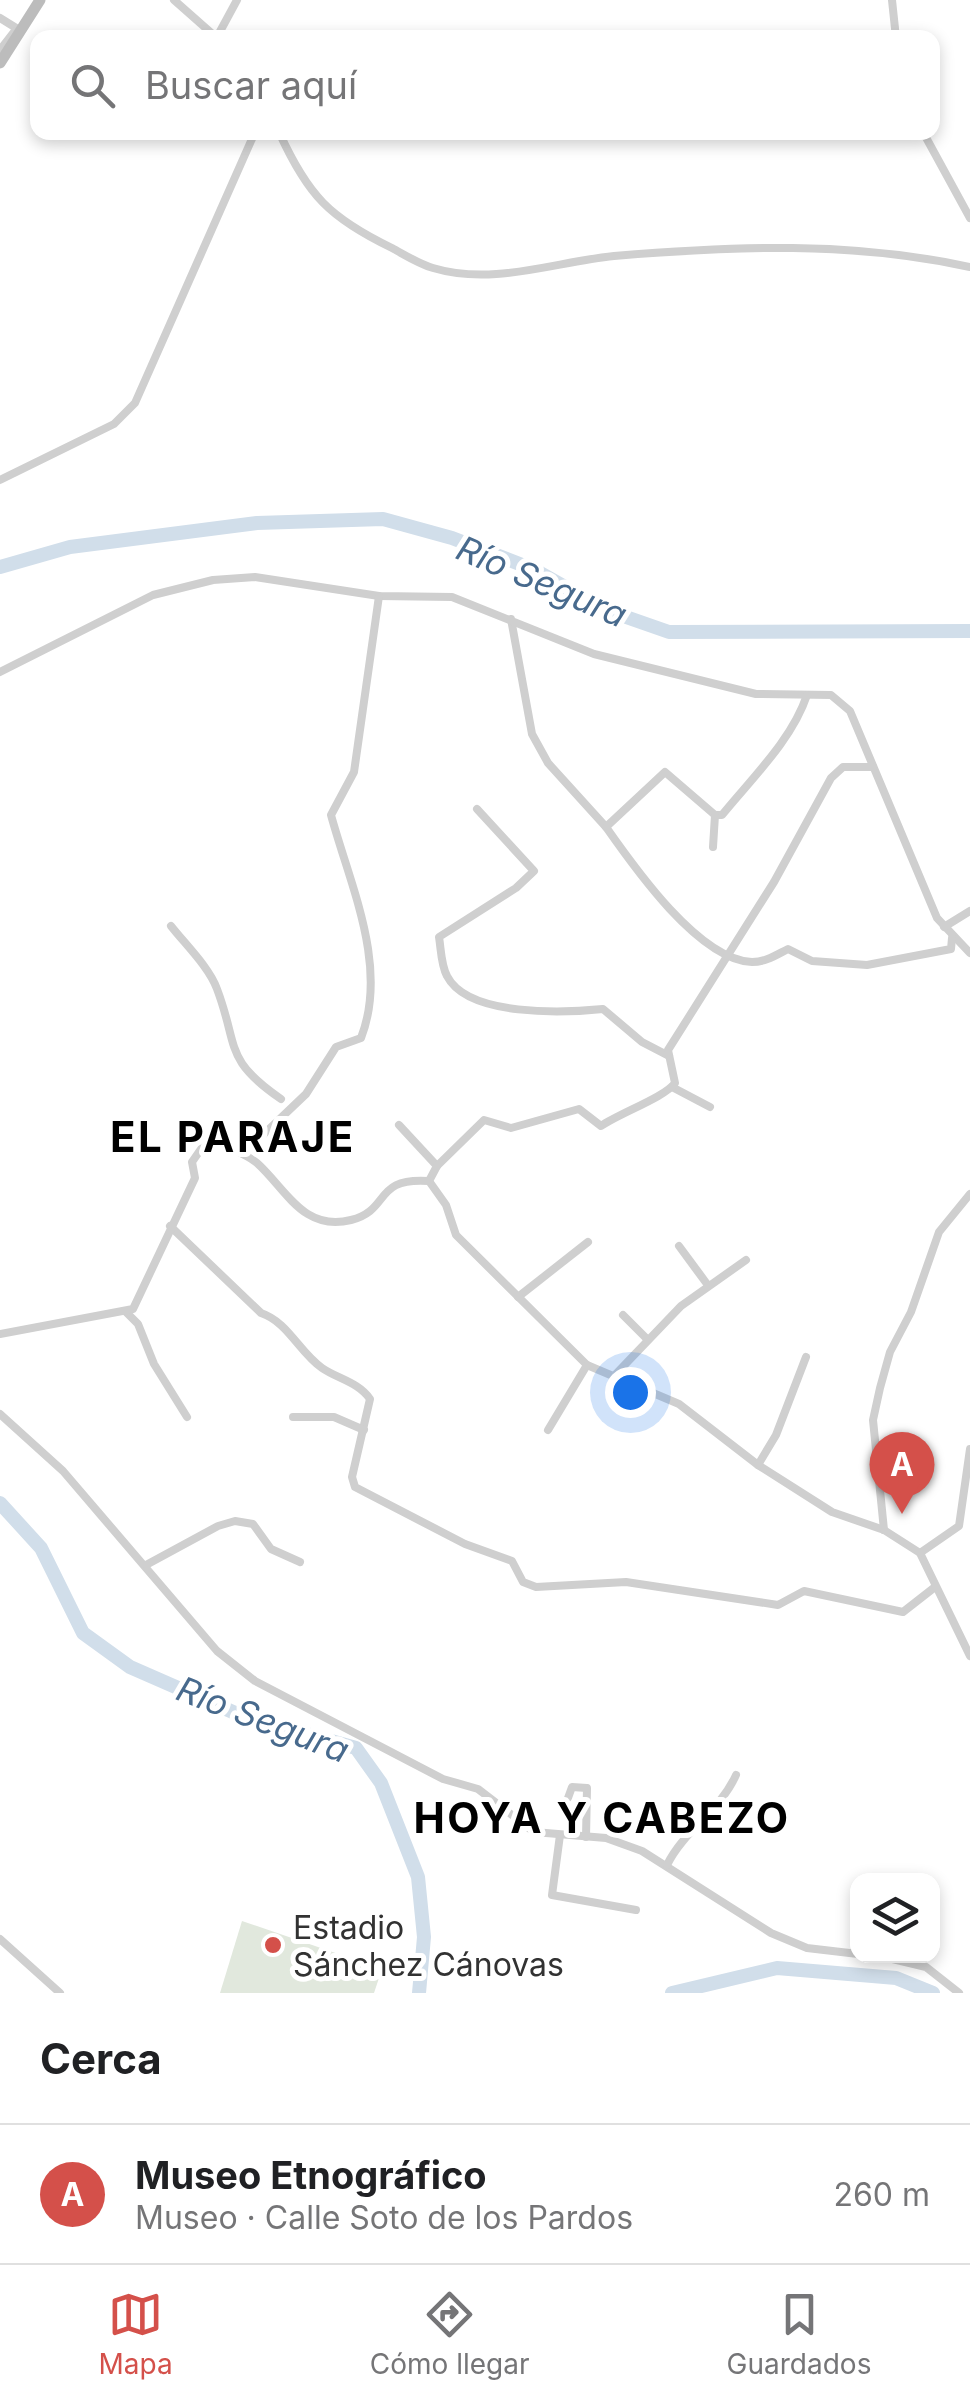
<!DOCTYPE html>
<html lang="es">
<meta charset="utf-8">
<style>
body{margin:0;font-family:Inter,sans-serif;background:#f6f6f6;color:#202124}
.controls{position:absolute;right:30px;bottom:30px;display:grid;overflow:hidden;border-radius:20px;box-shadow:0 5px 15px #0003}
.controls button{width:90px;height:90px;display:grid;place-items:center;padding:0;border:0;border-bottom:2px solid #e0e0e0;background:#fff;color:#202124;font:50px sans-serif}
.you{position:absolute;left:630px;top:1392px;width:35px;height:35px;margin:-25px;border:8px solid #fff;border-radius:50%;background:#1a73e8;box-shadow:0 0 0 15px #1a73e833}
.badge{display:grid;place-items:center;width:65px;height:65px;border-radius:50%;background:#d4504a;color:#fff;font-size:32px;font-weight:700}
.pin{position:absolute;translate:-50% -82px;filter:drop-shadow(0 2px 5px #0008)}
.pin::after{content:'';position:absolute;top:52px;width:35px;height:30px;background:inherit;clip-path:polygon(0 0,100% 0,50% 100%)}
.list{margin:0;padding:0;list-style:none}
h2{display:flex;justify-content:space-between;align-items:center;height:130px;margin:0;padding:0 40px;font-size:42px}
h2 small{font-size:32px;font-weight:400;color:#757577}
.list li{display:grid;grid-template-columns:65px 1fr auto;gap:30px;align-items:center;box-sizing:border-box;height:140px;padding:0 40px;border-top:2px solid #e0e0e0}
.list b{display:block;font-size:38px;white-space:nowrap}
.list p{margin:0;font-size:32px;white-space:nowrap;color:#757577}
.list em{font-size:32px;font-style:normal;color:#757577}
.icon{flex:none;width:55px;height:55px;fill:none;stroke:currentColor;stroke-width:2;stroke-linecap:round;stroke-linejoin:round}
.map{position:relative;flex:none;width:970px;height:1993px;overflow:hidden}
.search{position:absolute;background:#fff;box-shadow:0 5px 15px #0003;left:30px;right:30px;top:30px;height:110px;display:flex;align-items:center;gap:25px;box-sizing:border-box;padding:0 35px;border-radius:20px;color:#757577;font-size:38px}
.sheet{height:270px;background:#fff}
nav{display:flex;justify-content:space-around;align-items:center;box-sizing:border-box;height:140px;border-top:2px solid #e0e0e0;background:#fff;font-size:28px;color:#757577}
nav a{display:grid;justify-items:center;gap:5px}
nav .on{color:#d4504a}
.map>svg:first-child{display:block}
.green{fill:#e1e8dd}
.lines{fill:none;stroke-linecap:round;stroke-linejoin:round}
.river{stroke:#d1deea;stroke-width:14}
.street{stroke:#cfcfcf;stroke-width:8}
.secondary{stroke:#bcbcbc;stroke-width:11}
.poi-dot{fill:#d4504a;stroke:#fff;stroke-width:4}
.labels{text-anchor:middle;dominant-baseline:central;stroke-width:10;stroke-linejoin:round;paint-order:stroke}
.poi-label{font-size:32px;fill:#323232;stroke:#fff;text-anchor:start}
.water-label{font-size:35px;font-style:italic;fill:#486a8d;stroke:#fff}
.district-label{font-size:42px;font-weight:bold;letter-spacing:2.5px;fill:#000;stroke:#fff}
</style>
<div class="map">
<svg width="970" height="1993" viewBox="0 0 970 1993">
<rect width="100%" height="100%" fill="#fff"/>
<path class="green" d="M242,1921L382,1969L374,1993H220Z"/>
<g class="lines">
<g class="river">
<path d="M0,567L70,547L257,523L383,519L452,538L535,570L606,610L669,632L970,631"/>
<path d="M0,1503L41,1548L83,1633L130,1667L242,1716L356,1748L381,1783L418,1877L424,1937L419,1993"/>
<path d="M672,1993L777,1968L896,1978L933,1993"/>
</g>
<g class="street">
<path d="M174,0L217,38"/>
<path d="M892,0L896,38"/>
<path d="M0,18L21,31"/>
<path d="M217,37L237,0"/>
<path d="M0,50L14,32"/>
<path d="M279,132C308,196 330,218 392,248C405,255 419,264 433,268C493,286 554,262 614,256C735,246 851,241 970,267"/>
<path d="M923,132L970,218"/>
<path d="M0,480L114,424L135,403L255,132"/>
<path d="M511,619L532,734L548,763L606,827"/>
<path d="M0,672L153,595L213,580L255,577L379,596L452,597L594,654L756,694L831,695L850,711L937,918L970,953"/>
<path d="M807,695C792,740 752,778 722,815H715L665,772L606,827C634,867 699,960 752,962C766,962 776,955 788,949L812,961L867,965L951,949L952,938"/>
<path d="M477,809L534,871L516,888L439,937C441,949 441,965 447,976C468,1017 564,1013 603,1009L642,1042L669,1056"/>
<path d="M713,847L715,815"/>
<path d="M171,926C185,944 209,967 217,989C239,1047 223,1059 281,1099"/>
<path d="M944,927L970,911"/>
<path d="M672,1087L710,1107"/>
<path d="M399,1125L437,1166"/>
<path d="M243,1154L306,1094L336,1047L361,1038C389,966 350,885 331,815L354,772L379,596"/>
<path d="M429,1181L437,1166L484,1120L511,1128L579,1109L601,1126C620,1113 665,1097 675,1083L668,1050L774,882L831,778L843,767H873"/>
<path d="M170,1226L261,1313C288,1322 299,1352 322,1368C338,1379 358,1382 370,1399L352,1477L355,1487L465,1544L512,1561L523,1582L536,1587L626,1582L778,1605L804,1591L903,1612L935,1587"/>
<path d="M679,1246L707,1284"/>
<path d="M518,1297L588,1242"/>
<path d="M126,1312L138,1324L154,1364L187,1417"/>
<path d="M623,1315L647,1339"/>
<path d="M0,1334L133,1309L195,1178L192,1162L208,1139C223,1146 244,1152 257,1163C286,1189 303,1232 351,1220C391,1210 373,1177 429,1181L446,1205L456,1235L587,1365L679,1404L758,1465L832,1512L884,1530L920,1553L970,1656"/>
<path d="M614,1376L681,1306L746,1260"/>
<path d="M0,1414L63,1471L217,1651L255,1681L443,1779L478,1789L534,1832L606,1838L642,1851L771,1933L807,1948L858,1954"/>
<path d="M293,1417H334L364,1430"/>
<path d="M548,1430L587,1365"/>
<path d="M758,1465L776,1435L806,1357"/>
<path d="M884,1530L873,1420L880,1388L890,1352L911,1312L939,1232L970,1194"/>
<path d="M920,1553L959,1526L970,1449"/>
<path d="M146,1565L218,1526L235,1521L253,1524L271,1549L300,1562"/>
<path d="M568,1798L572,1787L587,1788L586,1837"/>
<path d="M560,1835L552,1895L636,1910"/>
<path d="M667,1865C684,1830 720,1811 736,1775"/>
<path d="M0,1939L60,1993"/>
<path d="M880,1956L926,1967L959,1993"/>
</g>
<path class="secondary" d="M0,63L40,0"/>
</g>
<circle class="poi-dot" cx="273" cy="1945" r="10"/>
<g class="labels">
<g class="poi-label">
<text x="293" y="1927">Estadio<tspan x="293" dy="37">Sánchez Cánovas</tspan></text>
</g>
<g class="water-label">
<text transform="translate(542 581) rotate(23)">Río Segura</text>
<text transform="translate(263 1719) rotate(21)">Río Segura</text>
</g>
<g class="district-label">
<text x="233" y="1136">EL PARAJE</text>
<text x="602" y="1817">HOYA Y CABEZO</text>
</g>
</g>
</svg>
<div class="controls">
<button><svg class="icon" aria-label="layers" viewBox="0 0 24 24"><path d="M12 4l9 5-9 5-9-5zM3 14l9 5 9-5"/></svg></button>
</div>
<div class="you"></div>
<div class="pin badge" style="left:902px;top:1514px">A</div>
<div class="search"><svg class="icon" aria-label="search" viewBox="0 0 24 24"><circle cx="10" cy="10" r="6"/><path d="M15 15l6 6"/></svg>Buscar aquí</div>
</div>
<section class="sheet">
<h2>Cerca<small></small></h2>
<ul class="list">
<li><span class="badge">A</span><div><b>Museo Etnográfico</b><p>Museo · Calle Soto de los Pardos</p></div><em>260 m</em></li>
</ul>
</section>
<nav>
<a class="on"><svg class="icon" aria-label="map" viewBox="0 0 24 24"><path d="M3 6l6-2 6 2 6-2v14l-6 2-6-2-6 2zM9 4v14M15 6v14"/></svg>Mapa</a>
<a><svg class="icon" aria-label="directions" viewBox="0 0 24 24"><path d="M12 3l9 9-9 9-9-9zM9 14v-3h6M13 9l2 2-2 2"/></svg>Cómo llegar</a>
<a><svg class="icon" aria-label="saved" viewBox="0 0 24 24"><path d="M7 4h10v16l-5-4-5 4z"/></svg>Guardados</a>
</nav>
